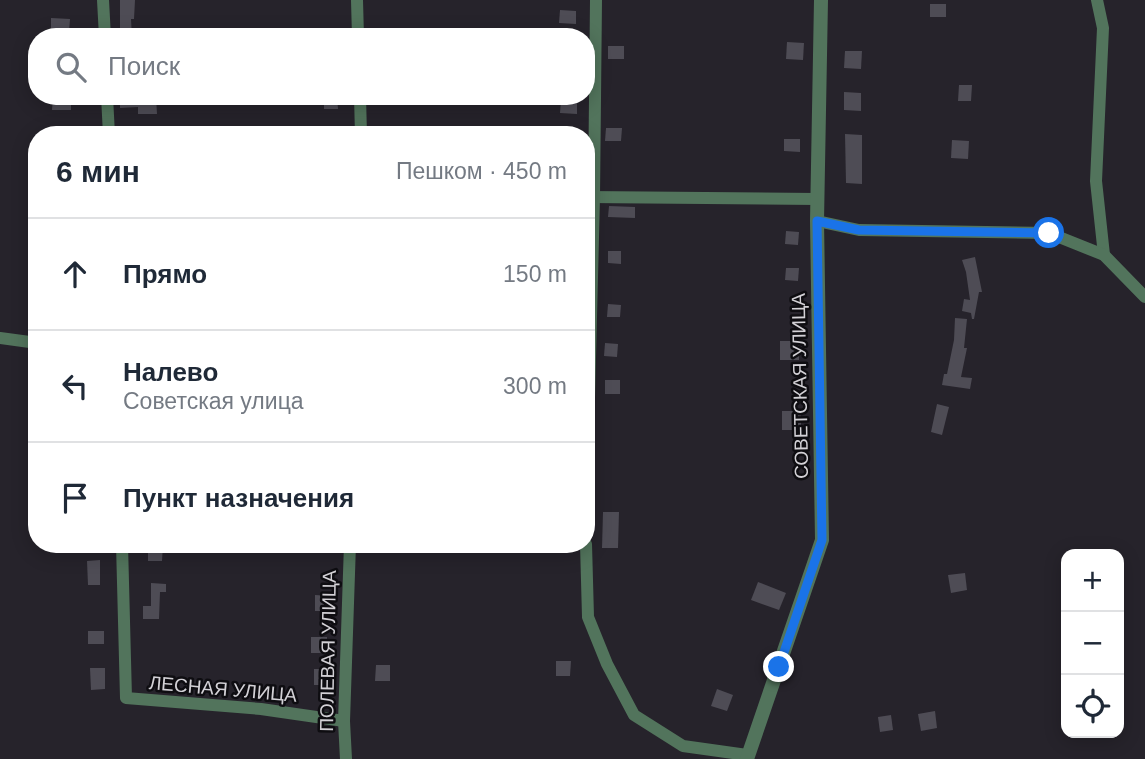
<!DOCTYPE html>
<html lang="ru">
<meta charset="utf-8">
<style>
body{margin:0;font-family:Arial,sans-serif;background:#f2f2f3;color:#1f2937}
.controls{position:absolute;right:21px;bottom:21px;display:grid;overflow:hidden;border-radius:14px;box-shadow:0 4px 18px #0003}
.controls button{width:63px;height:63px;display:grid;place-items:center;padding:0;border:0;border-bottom:2px solid #e0e1e3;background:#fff;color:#1f2937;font:35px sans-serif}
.stop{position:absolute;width:21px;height:21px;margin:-16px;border:5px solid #1a73e8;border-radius:50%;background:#fff}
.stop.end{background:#1a73e8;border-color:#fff;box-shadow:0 2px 7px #0008}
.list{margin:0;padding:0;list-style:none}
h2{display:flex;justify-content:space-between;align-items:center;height:91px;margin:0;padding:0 28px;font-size:30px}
h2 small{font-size:23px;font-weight:400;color:#747a83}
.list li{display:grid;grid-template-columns:46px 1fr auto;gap:21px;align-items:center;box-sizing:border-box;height:112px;padding:0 28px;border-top:2px solid #e0e1e3}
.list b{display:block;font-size:26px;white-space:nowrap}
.list p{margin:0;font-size:23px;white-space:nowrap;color:#747a83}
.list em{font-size:23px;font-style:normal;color:#747a83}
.icon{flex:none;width:38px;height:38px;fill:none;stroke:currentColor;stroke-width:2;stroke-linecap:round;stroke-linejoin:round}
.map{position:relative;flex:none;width:1145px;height:759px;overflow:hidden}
.search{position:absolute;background:#fff;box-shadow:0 4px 18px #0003;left:28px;top:28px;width:567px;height:77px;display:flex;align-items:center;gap:18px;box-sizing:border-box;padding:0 24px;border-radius:28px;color:#747a83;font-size:26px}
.panel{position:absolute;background:#fff;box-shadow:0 4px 18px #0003;left:28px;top:126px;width:567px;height:427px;border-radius:28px}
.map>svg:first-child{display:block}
.building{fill:#4e4c55}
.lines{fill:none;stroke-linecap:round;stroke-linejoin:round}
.minor{stroke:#52745c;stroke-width:12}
.tertiary{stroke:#52745c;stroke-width:14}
.route{stroke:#1a73e8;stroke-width:9}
.labels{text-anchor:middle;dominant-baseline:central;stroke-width:5;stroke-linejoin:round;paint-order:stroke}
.street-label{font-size:19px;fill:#d3d1d6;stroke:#0e0d11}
</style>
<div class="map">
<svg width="1145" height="759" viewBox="0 0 1145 759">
<rect width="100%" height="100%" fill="#26232b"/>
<g class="building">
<path d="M120,0H135L134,19H131L132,37H120Z"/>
<rect x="930" y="4" width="16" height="13"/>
<path d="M560,10L576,11V24L559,23Z"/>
<path d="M51,18L70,19L69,32L51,31Z"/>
<path d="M787,42L804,43L803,60L786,59Z"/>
<rect x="608" y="46" width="16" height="13"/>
<path d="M845,51H862L861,69L844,68Z"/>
<path d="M959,85H972L971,101H958Z"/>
<path d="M844,92L861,93V111L844,110Z"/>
<path d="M120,96H156L157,114H138V107L120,108Z"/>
<path d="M324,96H337L338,109H324Z"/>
<path d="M53,97H71V110H52Z"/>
<path d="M561,100L577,101V114L560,113Z"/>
<path d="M606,128H622L621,141H605Z"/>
<path d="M845,134L862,135V184L846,183Z"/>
<path d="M784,139H800V152L784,151Z"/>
<path d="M952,140L969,141L968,159L951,158Z"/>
<path d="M609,206L635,207V218L608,217Z"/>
<path d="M786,231L799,232L798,245L785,244Z"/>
<path d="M608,251H621V264L608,263Z"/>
<path d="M975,257L982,292H979L974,319H972L971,313L962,311L964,299L970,300L966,272L962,260Z"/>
<path d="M786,268H799L798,281L785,280Z"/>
<path d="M608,304L621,305L620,317H607Z"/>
<path d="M955,318L967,319L964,348H967L961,377L972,378L970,389L942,385L944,374H947L954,340Z"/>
<rect x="780" y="341" width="19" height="19"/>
<path d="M605,343L618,344L617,357L604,356Z"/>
<rect x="605" y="380" width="15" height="14"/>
<path d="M937,404L949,407L942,435L931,432Z"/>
<rect x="782" y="411" width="19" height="19"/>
<path d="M603,512H619L618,548H602Z"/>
<path d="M148,546H163L162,561H148Z"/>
<path d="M100,560V585H88L87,561Z"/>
<path d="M965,573L967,590L951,593L948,575Z"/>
<path d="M758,582L786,593L779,610L751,600Z"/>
<path d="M151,583L166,584V592H160L159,619H143V606H151Z"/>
<path d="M315,595L330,596V611H315Z"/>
<rect x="88" y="631" width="16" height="13"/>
<rect x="311" y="637" width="16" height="16"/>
<path d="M556,661H571L570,676H556Z"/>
<path d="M376,665H390V681H375Z"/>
<path d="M90,668H105V689L91,690Z"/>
<rect x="314" y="669" width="14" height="16"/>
<path d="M717,689L733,695L727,711L711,706Z"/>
<path d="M935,711L937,728L921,731L918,714Z"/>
<path d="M891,715L893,730L880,732L878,717Z"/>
</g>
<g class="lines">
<g class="minor">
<path d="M103,0L105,37"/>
<path d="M357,0L358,37"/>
<path d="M1097,0L1103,28L1096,181L1104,255"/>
<path d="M107,96L109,135"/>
<path d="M360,96L361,135"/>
<path d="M587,197L817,199"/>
<path d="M817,221L859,230L1049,233L1104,255L1145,297"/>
<path d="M0,338L37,343"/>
<path d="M586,519L594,197L596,0"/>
<path d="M122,544L126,698L261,709L344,721"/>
<path d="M586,544L588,617L607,664L634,715L683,746L747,755"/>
<path d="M346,759L344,721L350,544"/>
</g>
<path class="tertiary" d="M747,759L822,540L817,221L821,0"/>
</g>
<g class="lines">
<path class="route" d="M779,667L822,540L817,221L859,230L1049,233"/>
</g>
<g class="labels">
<g class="street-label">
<text transform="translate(800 386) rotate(-91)">СОВЕТСКАЯ УЛИЦА</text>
<text transform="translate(328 651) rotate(-89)">ПОЛЕВАЯ УЛИЦА</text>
<text transform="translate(223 689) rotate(5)">ЛЕСНАЯ УЛИЦА</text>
</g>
</g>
</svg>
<div class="controls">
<button>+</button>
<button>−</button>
<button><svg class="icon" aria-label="locate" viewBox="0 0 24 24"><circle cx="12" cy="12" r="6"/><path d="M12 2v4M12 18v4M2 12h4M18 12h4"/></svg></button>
</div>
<div class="stop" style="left:1049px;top:233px"></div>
<div class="stop end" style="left:779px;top:667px"></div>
<div class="search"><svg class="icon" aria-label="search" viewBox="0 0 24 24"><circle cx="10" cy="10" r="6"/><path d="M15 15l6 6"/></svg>Поиск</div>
<section class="panel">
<h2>6 мин<small>Пешком · 450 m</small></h2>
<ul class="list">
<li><svg class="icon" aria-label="ahead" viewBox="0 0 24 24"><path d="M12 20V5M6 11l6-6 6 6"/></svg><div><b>Прямо</b></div><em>150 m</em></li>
<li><svg class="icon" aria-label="left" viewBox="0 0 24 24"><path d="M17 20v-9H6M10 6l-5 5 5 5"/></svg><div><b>Налево</b><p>Советская улица</p></div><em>300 m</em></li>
<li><svg class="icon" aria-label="arrive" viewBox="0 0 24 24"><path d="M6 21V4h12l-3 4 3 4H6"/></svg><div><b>Пункт назначения</b></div></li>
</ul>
</section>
</div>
